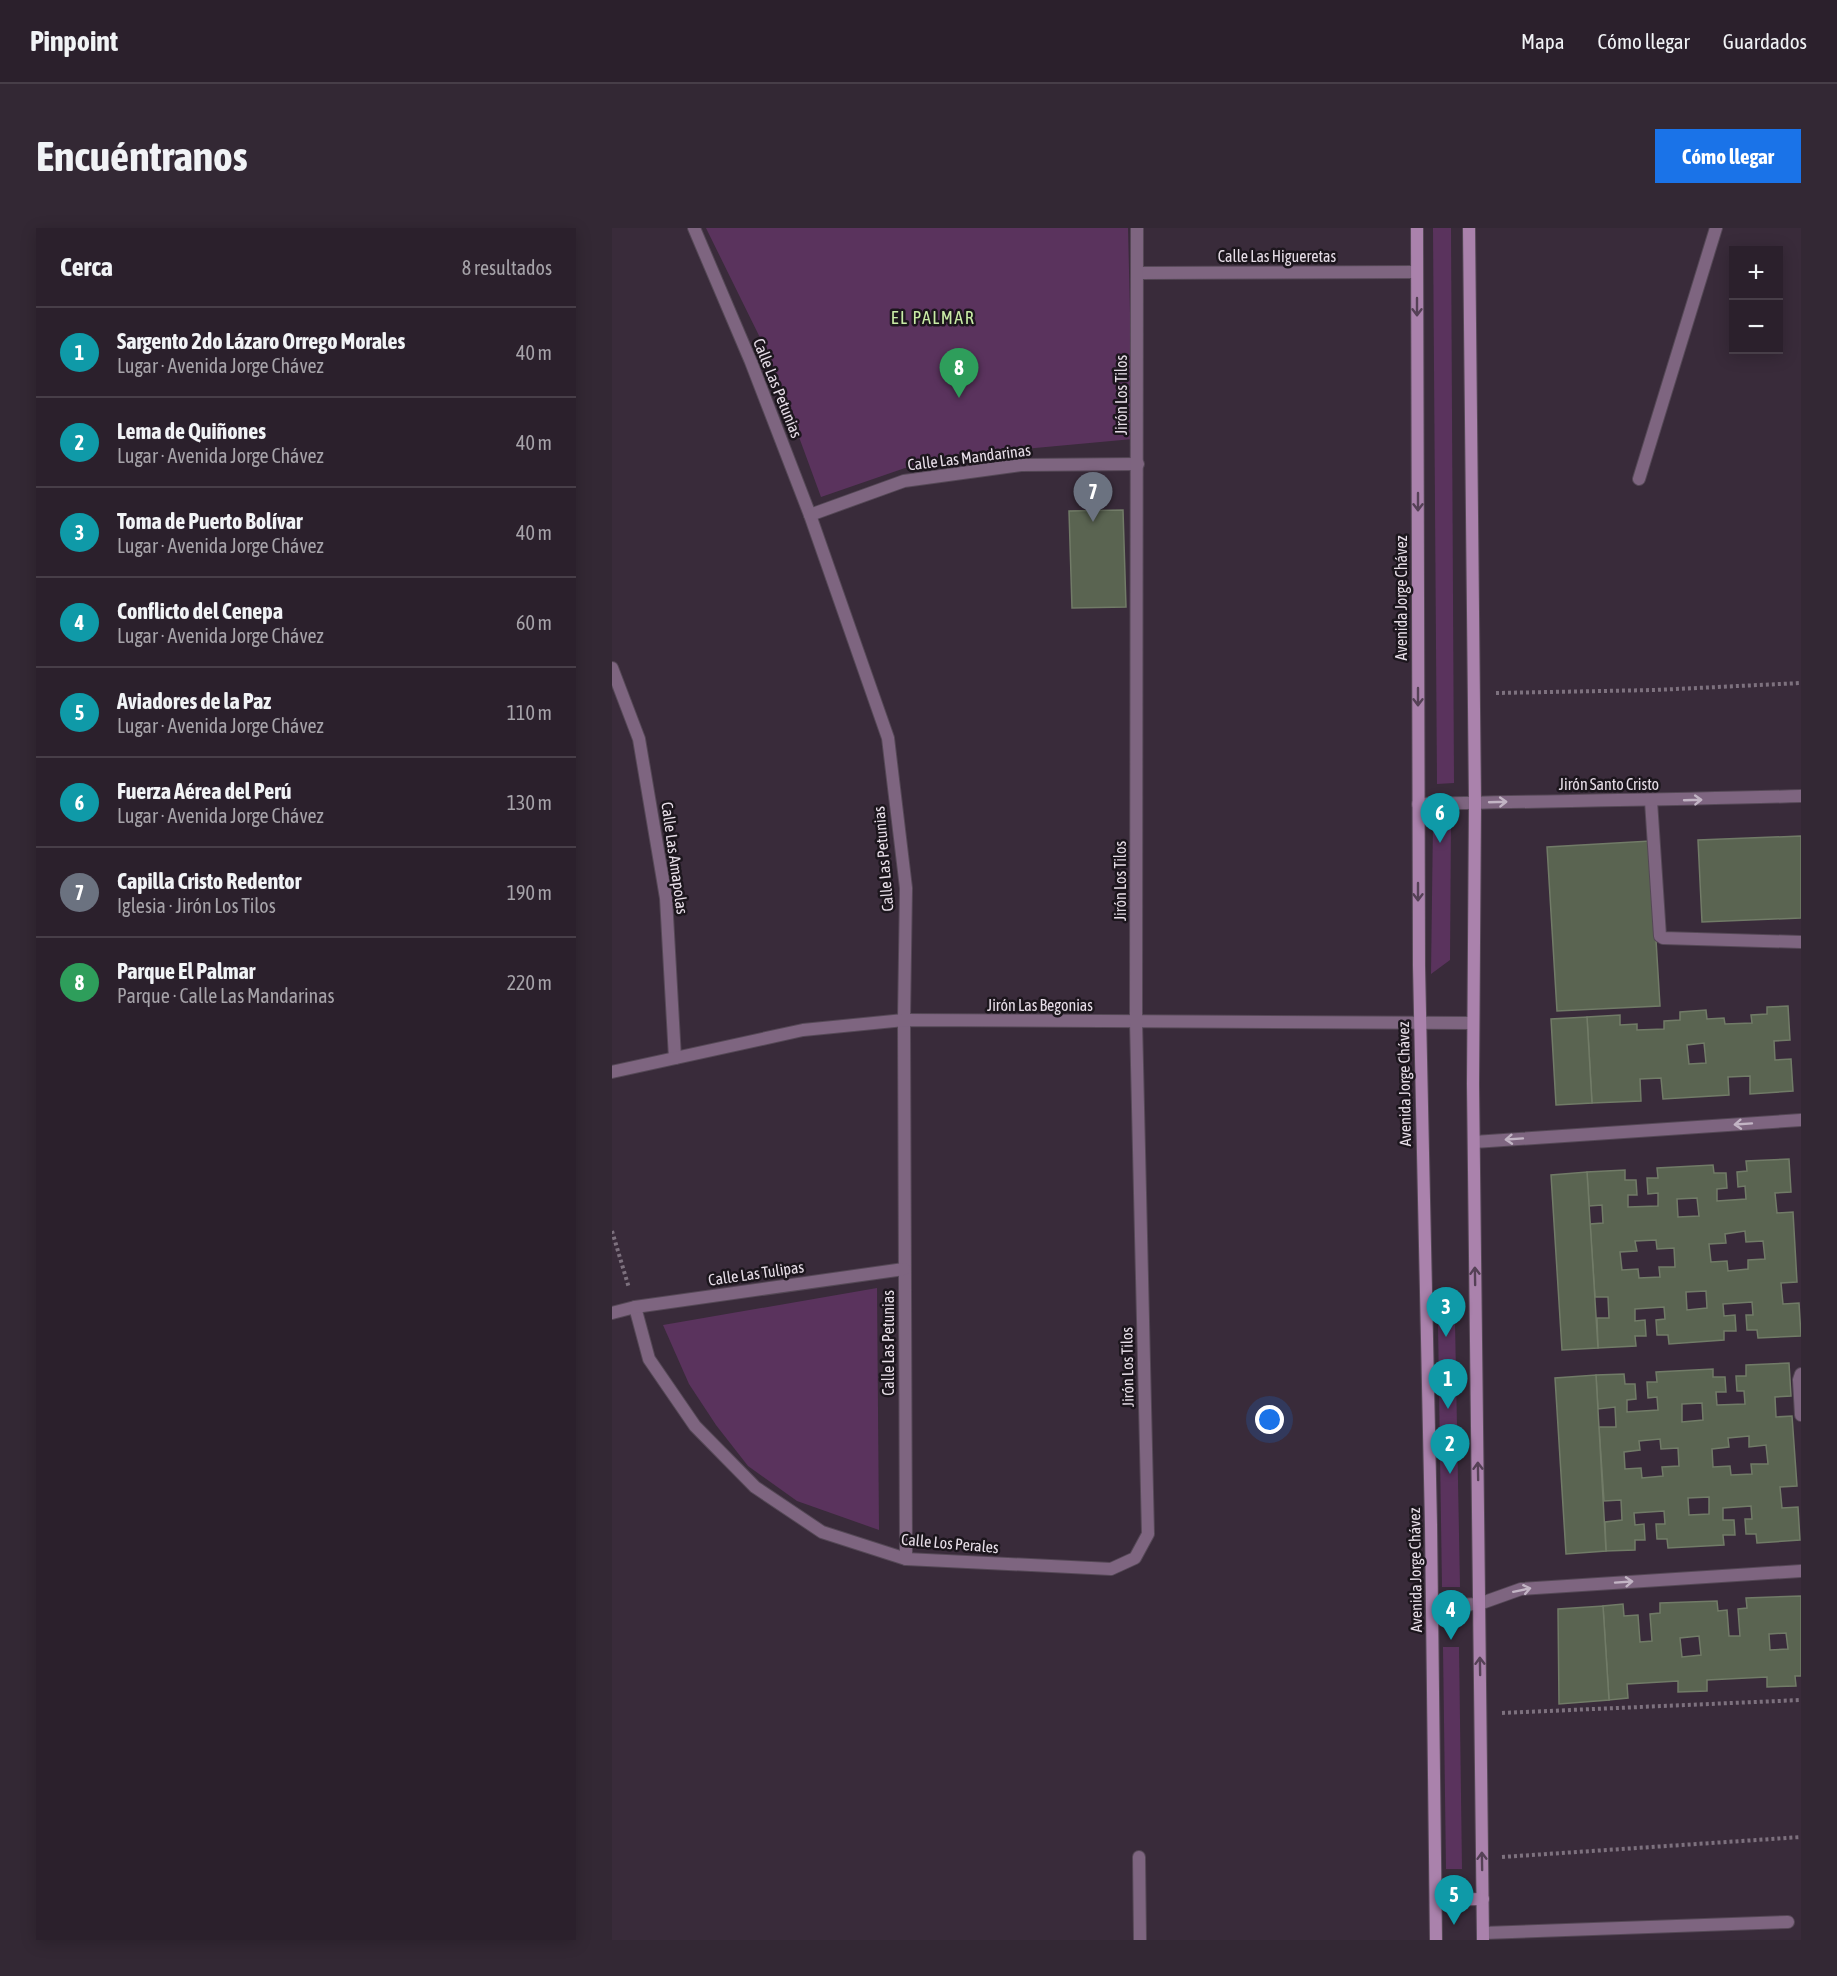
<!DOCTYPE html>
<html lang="es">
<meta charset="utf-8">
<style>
body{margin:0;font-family:"Asap Condensed",sans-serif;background:#332834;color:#f1f3f6}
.controls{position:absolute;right:18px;top:18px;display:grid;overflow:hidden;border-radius:0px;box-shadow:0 3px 15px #0003}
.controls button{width:54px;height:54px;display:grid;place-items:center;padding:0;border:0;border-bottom:2px solid #473e48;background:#2b202c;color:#f1f3f6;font:30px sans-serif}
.you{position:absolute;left:658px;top:1192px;width:21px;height:21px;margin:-15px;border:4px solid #fff;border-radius:50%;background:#1a73e8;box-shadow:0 0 0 9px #1a73e833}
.badge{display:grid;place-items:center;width:39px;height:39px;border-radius:50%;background:#1a73e8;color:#fff;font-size:20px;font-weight:700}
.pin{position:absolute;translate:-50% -50px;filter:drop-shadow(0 2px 3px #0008)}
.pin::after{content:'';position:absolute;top:32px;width:21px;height:18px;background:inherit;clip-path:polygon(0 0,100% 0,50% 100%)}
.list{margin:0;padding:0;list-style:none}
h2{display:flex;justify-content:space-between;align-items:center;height:78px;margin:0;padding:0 24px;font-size:26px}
h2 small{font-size:20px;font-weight:400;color:#a6a3a9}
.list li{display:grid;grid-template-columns:39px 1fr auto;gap:18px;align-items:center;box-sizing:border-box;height:90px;padding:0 24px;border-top:2px solid #473e48}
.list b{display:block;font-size:22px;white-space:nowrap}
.list p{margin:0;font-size:20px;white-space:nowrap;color:#a6a3a9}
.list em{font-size:20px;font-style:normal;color:#a6a3a9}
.map{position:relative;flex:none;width:1189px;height:1712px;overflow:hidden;border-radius:0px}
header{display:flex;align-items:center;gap:36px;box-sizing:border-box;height:84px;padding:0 30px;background:#2b202c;border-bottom:2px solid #473e48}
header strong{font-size:28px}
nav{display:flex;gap:33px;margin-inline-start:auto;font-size:21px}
.intro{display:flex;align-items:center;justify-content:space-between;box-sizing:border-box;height:144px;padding:0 36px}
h1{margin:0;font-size:42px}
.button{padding:15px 27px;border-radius:0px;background:#1a73e8;color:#fff;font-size:21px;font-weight:700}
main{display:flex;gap:36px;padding:0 36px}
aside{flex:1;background:#2b202c;border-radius:0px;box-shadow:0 3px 15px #0003}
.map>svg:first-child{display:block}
.green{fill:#5a335d}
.building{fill:#5a6451;stroke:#717b67;stroke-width:1.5;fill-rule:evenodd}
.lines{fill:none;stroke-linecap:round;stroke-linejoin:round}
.service-casing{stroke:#554856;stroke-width:14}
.minor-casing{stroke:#554856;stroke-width:14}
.tertiary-casing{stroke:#554856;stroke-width:14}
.secondary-casing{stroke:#554856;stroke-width:14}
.path{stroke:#7d717e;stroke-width:4;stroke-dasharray:3 3;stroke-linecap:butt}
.service{stroke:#7e6580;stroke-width:12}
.minor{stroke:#7e6580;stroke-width:12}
.tertiary{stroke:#7e6580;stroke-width:12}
.secondary{stroke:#aa82ac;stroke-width:12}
.oneway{stroke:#554156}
.oneway2{stroke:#c2b4c4}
.labels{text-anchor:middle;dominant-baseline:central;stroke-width:5;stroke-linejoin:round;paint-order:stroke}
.street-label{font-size:16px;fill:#e7dee8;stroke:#1c161d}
.neighbourhood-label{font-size:18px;letter-spacing:1.5px;fill:#c8eba5;stroke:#1c161d}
</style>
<header>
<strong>Pinpoint</strong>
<nav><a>Mapa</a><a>Cómo llegar</a><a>Guardados</a></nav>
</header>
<div class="intro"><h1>Encuéntranos</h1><a class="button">Cómo llegar</a></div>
<main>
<aside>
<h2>Cerca<small>8 resultados</small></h2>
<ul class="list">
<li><span class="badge" style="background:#0f9aa8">1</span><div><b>Sargento 2do Lázaro Orrego Morales</b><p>Lugar · Avenida Jorge Chávez</p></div><em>40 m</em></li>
<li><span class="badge" style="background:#0f9aa8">2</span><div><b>Lema de Quiñones</b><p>Lugar · Avenida Jorge Chávez</p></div><em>40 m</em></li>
<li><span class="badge" style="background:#0f9aa8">3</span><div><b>Toma de Puerto Bolívar</b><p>Lugar · Avenida Jorge Chávez</p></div><em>40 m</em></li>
<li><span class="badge" style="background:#0f9aa8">4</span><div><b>Conflicto del Cenepa</b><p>Lugar · Avenida Jorge Chávez</p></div><em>60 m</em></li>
<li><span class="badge" style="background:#0f9aa8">5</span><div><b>Aviadores de la Paz</b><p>Lugar · Avenida Jorge Chávez</p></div><em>110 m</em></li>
<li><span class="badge" style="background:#0f9aa8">6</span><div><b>Fuerza Aérea del Perú</b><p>Lugar · Avenida Jorge Chávez</p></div><em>130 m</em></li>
<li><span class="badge" style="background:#6b7280">7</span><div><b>Capilla Cristo Redentor</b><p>Iglesia · Jirón Los Tilos</p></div><em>190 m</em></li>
<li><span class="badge" style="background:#2e9e5b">8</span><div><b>Parque El Palmar</b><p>Parque · Calle Las Mandarinas</p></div><em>220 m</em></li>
</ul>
</aside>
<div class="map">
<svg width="1189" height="1712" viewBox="0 0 1189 1712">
<rect width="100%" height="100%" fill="#392b3a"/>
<g class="green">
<path d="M94,0H516L521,211L391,223L293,240L209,269L158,130Z"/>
<path d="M821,0H839L842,555L825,556Z"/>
<path d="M821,594H839L838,732L819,746Z"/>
<path d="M265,1060L267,1302L185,1273L136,1238L104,1197L77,1156L51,1097Z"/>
<path d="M826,1094H843L848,1359H830Z"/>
<path d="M831,1419H847L850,1641H834Z"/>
</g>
<g class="building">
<path d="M511,282L514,379L460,380L457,283Z"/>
<path d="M1189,608V690L1090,694L1086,612Z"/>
<path d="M1038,613L1048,778L945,783L935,619Z"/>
<path d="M1176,778L1178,812L1162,813L1163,832L1179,831L1181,863L1138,866V848L1116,849L1117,867L1051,871L1049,850L1028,851L1029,873L980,875L975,789L1008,787V797L1025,796V802L1052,801V793L1068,792V784L1094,782L1095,791L1112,790L1113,796L1140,795L1139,787L1155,786V779ZM1092,815L1094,835L1077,836L1075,817Z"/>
<path d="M975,789L980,875L944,877L939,791Z"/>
<path d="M1177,931L1179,964L1163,965L1165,985L1181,984L1185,1054L1169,1055L1171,1076L1187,1075L1189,1108L1146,1110L1145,1102H1135L1134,1087H1141L1140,1074L1111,1076L1112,1088L1123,1087L1124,1103H1112V1112L1057,1116L1056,1107H1045L1044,1092L1053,1091L1052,1079L1023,1081V1093L1033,1092L1034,1108H1023L1024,1118L986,1120L985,1090H997L996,1069H983L978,996L991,995L990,977L977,978L975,944L1013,942V952H1024L1025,967H1016V979L1046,978V965L1036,966L1035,950H1046L1045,940L1101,937L1102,945H1114L1115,960L1105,961V973L1134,971L1133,958L1126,959L1125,944L1135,943L1134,933ZM1085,970L1087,988L1066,989L1065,971ZM1133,1003L1134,1014L1151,1013L1153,1031L1136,1032V1041L1116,1043L1115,1033L1099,1034L1097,1016L1114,1015L1113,1006ZM1044,1012L1045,1021L1062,1020L1063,1039H1047L1048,1049L1027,1050L1026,1041L1010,1042L1008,1024L1025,1023L1023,1013ZM1094,1063L1095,1080L1075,1082L1074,1064Z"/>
<path d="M975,944L986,1120L950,1122L939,947Z"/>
<path d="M1177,1135L1179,1168L1163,1169L1164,1189L1180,1188L1185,1258L1168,1259L1170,1280L1186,1279L1188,1312L1145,1315L1144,1306H1134L1133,1291H1140L1139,1278L1111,1280V1292H1122L1123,1307H1111L1112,1317L1056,1320L1055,1311H1045L1044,1296H1053L1052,1283L1022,1285L1023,1297L1032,1296L1033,1312H1023V1322L994,1323L993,1294L1010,1292L1009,1272L992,1273L987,1199H1004L1003,1179L986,1181L984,1147L1012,1146L1013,1156H1023L1024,1171L1015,1172V1184L1046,1182L1045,1169L1036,1170L1035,1154H1045L1044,1144L1101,1141V1149H1113L1114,1164H1104L1105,1177L1133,1176L1132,1163H1125L1124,1148H1134V1137ZM1090,1175L1091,1192L1070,1194V1176ZM1137,1208V1219L1154,1217L1156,1236H1139L1140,1246L1119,1247L1118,1238L1101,1239L1100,1221L1117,1219L1116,1210ZM1048,1211L1049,1221L1066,1220L1067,1238L1050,1239L1051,1248L1030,1250L1029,1240L1013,1241L1012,1224L1028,1222L1027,1213ZM1097,1269V1286L1077,1287L1076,1270Z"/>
<path d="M984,1147L994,1323L954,1326L943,1150Z"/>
<path d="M1189,1368V1448H1183L1184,1458L1155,1459V1449L1095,1452V1463L1066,1464V1453L1015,1456L1016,1470L997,1472L991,1378L1011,1376L1012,1388L1026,1387L1028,1414L1040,1413L1038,1386L1048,1385V1375L1105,1373L1106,1383L1115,1382L1117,1408H1128L1126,1381L1135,1380L1134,1370ZM1174,1405L1176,1421L1158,1422L1157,1406ZM1087,1408L1089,1427L1070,1429L1068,1410Z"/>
<path d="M991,1378L997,1472L947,1476L946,1381Z"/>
</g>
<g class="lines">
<g class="service-casing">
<path id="service" d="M1027,251L1104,0"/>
</g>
<g class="minor-casing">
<g id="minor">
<path d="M82,0L139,134L198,287L276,510L294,660L292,792L294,1331"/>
<path d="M525,45L805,44"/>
<path d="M198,287L292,253L409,237L526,236"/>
<path d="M0,440L27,511L54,670L63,830"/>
<path d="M1039,573L1048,708L1051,710L1189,714"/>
<path d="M0,844L191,802L292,792L861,795"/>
<path d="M862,914L1189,892"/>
<path d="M23,1079L37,1131L83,1198L143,1259L210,1304L294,1331L499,1341L523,1330L536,1306L524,794L525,0"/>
<path d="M0,1085L23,1079L292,1041"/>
<path d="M1189,1146L1187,1152L1189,1187"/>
<path d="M820,1378L867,1376L909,1361L1189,1343"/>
<path d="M527,1629L528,1712"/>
<path d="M871,1705L1176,1694"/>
</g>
</g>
<g class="tertiary-casing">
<path id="tertiary" d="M806,576C934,573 1061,572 1189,568"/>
</g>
<g class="secondary-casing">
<g id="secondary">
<path d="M805,0L807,738L819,1297L824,1712"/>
<path d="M857,0L863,575L861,856L871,1712"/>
<path d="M824,1672L871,1671"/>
</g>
</g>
<g class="path">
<path d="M884,465L1043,462L1189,455"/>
<path d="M0,1003L17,1060"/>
<path d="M890,1485L1189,1472"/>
<path d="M890,1629L1189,1609"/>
</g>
<use href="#service" class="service"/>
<use href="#minor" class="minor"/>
<use href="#tertiary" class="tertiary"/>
<use href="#secondary" class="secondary"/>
</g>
<defs><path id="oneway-shaft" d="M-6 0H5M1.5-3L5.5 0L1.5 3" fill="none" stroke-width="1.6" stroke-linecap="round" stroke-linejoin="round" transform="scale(1.5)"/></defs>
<g class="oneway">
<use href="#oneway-shaft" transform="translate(805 79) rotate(90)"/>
<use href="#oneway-shaft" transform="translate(806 274) rotate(90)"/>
<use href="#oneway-shaft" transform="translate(806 469) rotate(90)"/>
<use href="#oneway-shaft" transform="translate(806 664) rotate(90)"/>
<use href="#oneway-shaft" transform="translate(863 1048) rotate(-91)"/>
<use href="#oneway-shaft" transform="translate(866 1243) rotate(-91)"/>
<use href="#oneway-shaft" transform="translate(868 1438) rotate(-91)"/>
<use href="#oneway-shaft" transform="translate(870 1633) rotate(-91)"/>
</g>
<g class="oneway2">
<use href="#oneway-shaft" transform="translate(1081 572) rotate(-2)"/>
<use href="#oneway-shaft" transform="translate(886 574) rotate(-2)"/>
<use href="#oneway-shaft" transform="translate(1131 896) rotate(176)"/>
<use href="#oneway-shaft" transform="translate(902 911) rotate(176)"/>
<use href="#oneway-shaft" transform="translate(1012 1354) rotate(-4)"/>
<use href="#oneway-shaft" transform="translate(910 1362) rotate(-12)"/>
</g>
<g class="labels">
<g class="street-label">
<text x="665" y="28">Calle Las Higueretas</text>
<text transform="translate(166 160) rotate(68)">Calle Las Petunias</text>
<text transform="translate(509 167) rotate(-90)">Jirón Los Tilos</text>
<text transform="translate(357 229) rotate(-7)">Calle Las Mandarinas</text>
<text transform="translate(789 370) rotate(-90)">Avenida Jorge Chávez</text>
<text x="997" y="556">Jirón Santo Cristo</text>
<text transform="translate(63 630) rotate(82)">Calle Las Amapolas</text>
<text transform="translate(271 631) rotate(-95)">Calle Las Petunias</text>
<text transform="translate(508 653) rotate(-90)">Jirón Los Tilos</text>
<text x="428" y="777">Jirón Las Begonias</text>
<text transform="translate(792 856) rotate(-91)">Avenida Jorge Chávez</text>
<text transform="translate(144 1045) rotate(-8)">Calle Las Tulipas</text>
<text transform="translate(276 1115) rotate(-90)">Calle Las Petunias</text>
<text transform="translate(515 1139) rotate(-91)">Jirón Los Tilos</text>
<text transform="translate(338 1315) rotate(5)">Calle Los Perales</text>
<text transform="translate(803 1342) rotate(-91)">Avenida Jorge Chávez</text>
</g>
<g class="neighbourhood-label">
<text x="321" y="89">EL PALMAR</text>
</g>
</g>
</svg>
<div class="controls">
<button>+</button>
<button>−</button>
</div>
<div class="you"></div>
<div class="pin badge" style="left:836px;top:1181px;background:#0f9aa8">1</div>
<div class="pin badge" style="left:838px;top:1246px;background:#0f9aa8">2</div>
<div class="pin badge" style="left:834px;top:1109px;background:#0f9aa8">3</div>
<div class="pin badge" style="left:839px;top:1412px;background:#0f9aa8">4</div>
<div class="pin badge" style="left:842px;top:1697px;background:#0f9aa8">5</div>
<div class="pin badge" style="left:828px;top:615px;background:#0f9aa8">6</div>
<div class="pin badge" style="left:481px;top:294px;background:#6b7280">7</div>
<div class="pin badge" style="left:347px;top:170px;background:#2e9e5b">8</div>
</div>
</main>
